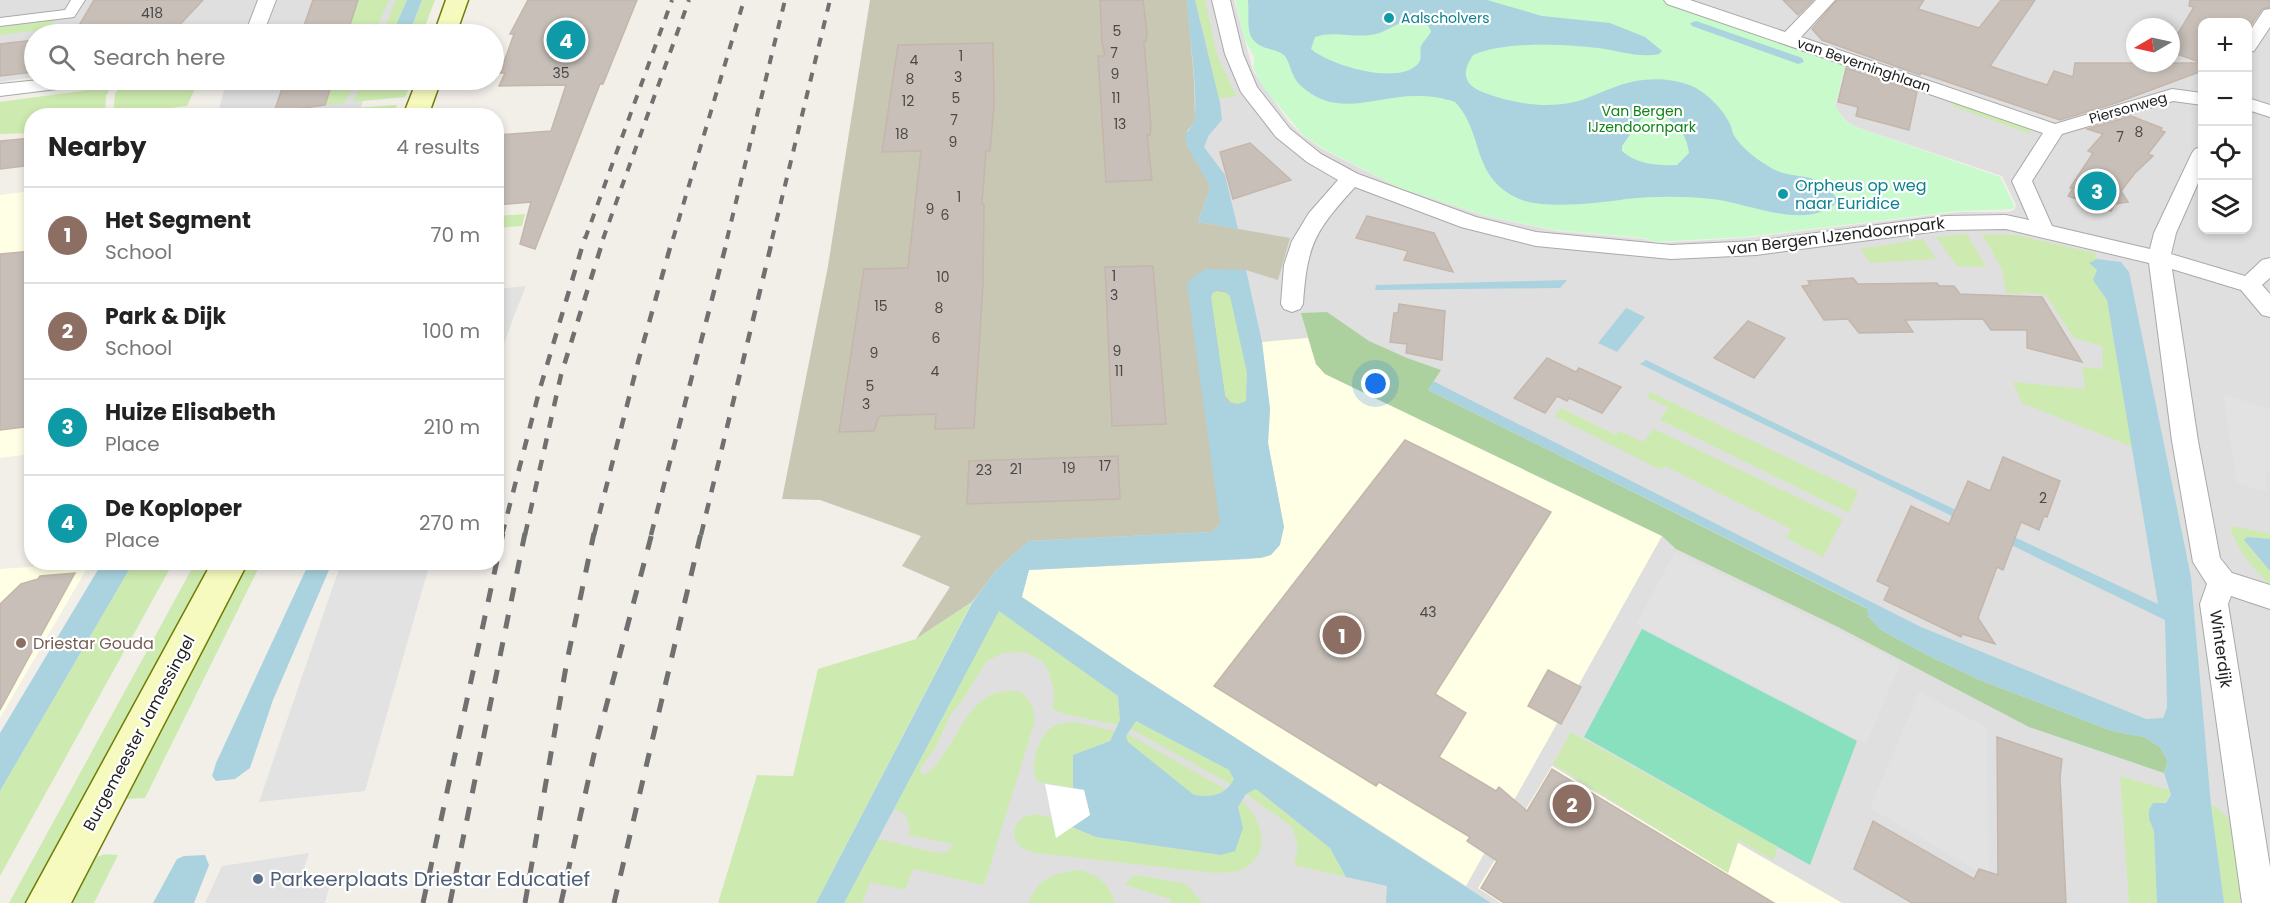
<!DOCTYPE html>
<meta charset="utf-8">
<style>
body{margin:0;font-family:Poppins,sans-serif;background:#f6f6f6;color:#222}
.controls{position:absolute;right:18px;top:18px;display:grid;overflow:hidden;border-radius:12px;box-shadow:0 3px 9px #0003}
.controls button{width:54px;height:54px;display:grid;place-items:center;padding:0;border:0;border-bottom:2px solid #e0e0e0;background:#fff;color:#222;font:30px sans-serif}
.compass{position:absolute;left:2126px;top:18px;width:54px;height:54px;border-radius:50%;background:#fff;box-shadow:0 3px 9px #0003;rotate:261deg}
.you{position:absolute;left:1376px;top:384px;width:21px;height:21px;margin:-15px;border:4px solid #fff;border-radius:50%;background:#1a73e8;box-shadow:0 0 0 9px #1a73e833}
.badge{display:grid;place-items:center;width:39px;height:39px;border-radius:50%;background:#111827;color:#fff;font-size:20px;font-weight:700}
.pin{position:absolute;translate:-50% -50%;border:3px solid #fff;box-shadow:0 2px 6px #0006}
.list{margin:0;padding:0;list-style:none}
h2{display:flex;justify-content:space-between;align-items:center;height:78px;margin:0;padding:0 24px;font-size:26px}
h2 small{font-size:20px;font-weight:400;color:#767676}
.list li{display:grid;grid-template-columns:39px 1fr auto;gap:18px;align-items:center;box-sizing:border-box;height:96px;padding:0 24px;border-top:2px solid #e0e0e0}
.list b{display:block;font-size:22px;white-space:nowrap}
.list p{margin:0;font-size:20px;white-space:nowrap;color:#767676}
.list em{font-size:20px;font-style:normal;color:#767676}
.icon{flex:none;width:33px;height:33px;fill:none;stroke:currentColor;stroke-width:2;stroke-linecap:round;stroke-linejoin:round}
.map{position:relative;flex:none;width:2270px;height:903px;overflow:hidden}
.search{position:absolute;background:#fff;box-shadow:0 3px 9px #0003;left:24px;top:24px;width:480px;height:66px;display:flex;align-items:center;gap:15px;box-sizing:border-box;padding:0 21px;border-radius:33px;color:#767676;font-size:22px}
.panel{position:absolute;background:#fff;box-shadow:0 3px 9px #0003;left:24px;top:108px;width:480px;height:462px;border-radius:24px}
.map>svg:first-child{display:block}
.residential{fill:#e0dfdf;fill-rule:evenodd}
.education{fill:#ffffe5}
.construction{fill:#c7c7b4}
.grass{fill:#cdebb0}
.forest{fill:#add19e}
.park{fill:#c8facc}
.pitch{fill:#88e0be}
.parking{fill:#e2e2e2}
.water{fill:#aad3df;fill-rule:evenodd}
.pier{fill:#fff}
.building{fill:#c7bfb8;stroke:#c4b6ab;stroke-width:1.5}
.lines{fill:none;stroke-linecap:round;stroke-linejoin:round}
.pedestrian-casing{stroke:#a9a9a9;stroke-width:2}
.minor-casing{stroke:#a9a9a9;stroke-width:2}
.secondary-casing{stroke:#707d05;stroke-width:3}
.pedestrian{fill:#fff;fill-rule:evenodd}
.minor{fill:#fff;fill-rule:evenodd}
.secondary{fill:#f7fabf;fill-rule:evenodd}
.rail-far2{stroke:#707070;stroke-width:4;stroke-dasharray:9 9;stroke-linecap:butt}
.rail-far1{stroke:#707070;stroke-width:4.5;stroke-dasharray:11 11;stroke-linecap:butt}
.rail{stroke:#707070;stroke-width:5;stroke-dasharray:14 14;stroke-linecap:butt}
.culture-dot{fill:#0f9aa8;stroke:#fff;stroke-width:2}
.education-dot{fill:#8d6e63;stroke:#fff;stroke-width:2}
.service-dot{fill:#5c6f8a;stroke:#fff;stroke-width:2}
.labels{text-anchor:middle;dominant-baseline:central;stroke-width:4.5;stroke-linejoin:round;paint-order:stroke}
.number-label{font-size:14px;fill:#4b4948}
.far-culture-label{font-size:14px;fill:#0d838f;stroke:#fff;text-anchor:start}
.far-street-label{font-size:14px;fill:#222;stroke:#fff}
.far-park-label{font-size:14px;fill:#0c8416;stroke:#fff}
.culture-label{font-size:16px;fill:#0d838f;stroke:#fff;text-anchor:start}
.street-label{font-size:16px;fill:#222;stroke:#fff}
.education-label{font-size:16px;fill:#785e54;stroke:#fff;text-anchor:start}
.near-service-label{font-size:20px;fill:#4e5e75;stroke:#fff;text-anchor:start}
</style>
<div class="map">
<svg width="2270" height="903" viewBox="0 0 2270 903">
<rect width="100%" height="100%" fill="#f2efe9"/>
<g class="residential">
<path d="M0,0H398L386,34H34V77L0,82Z"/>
<path d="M1051,0H1234L1253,71L1288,121L1303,136L1324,150L1398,187L1485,216L1556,231L1645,239L1656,243L1746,238L1959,212H2008L2014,210L2016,205L2002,176L1853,126L1846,121L1835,107L1847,63L1663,0H2270V903H831L974,627L977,561ZM2202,22H2248V230H2202ZM2135,27H2171V63H2135Z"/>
<path d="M227,80H370L360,110L299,116H217Z"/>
</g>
<g class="education">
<path d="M31,191V454L0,458V195Z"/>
<path d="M1308,338L1316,364L1325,374L1662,536L1466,886L1135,673L1021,597L1029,570L1250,559L1284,527L1268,443L1270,409L1262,342Z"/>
<path d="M90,563L0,718V569Z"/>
<path d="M1552,766L1728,873L1738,843L1842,903H1501L1478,888Z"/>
</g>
<path class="construction" d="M870,0H1187L1194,81L1195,121L1187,131L1210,188L1198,222L1290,238L1278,280L1246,270L1220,524L1211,532L1029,541L997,569L972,602L916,639L950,587L902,566L921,536L820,500L782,499L828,266Z"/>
<g class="grass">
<path d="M358,0H389L374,34H347Z"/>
<path d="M396,0H407L392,34H382Z"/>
<path d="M422,0H435L422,34H409Z"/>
<path d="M1195,0H1205L1217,55L1236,96L1219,99Z"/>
<path d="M55,20L50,29L0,35V27Z"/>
<path d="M173,80H199L187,106L113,114L115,94L120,86Z"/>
<path d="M333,80H356L345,103L325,105Z"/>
<path d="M363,80H374L370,90H390L392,80H407L408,90L405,97L353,102Z"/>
<path d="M104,86H112L106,96L105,115L32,116L31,133L0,134V102L103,88Z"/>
<path d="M1954,101L2029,128L2031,134L1952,106Z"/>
<path d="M397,105L393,115H375L377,112L350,113L353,108Z"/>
<path d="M497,211H499L498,216L525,214L522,226L497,228Z"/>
<path d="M1967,234L1986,267L1957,266L1936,237Z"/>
<path d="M1982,234L2016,235L2095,253L2097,259L2090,263L2097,270L2093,280L2107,300L2133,447L2022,403L2013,382L2085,389L2082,367L2103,369L2102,346L2074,338L2046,295L2022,292V294L2006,293L2002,269Z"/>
<path d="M1923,239L1936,259L1871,263L1860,249Z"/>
<path d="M1216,291L1229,293C1239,319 1253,375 1246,401L1238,404L1231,403L1225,396L1211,298L1212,293Z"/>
<path d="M1650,392L1858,491L1849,513L1660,420L1668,407L1646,397Z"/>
<path d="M1561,408L1616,435L1620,431L1643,442L1654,429L1843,519L1823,557L1786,538L1791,529L1665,466L1662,470L1653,466L1554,416Z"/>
<path d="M2230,526L2270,533V539L2247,537L2244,541L2270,571V585C2253,568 2236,549 2230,526Z"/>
<path d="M133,563H173L0,876V791Z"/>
<path d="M195,563H210L28,903H9Z"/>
<path d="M246,563H261L145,798L125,799Z"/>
<path d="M972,602L816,903H718L757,775L793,776L818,669L916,639Z"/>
<path d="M999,610L1118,696L1120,720L1118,725L1064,714L1053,709L1054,690L1048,670L1042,661L1026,652L1002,653L986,662L962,701L950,715L936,747L920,768L921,773L926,774C957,752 964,689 1011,691C1018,691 1024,693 1027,698C1034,707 1035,714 1034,724L984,885L913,869L905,890L870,882L862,903H844L878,839L938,853L948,851L953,844L908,835L910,829L905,814L894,809Z"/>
<path d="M1136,721L1229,770L1234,779L1232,785L1129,728Z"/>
<path d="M1075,722L1115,731L1110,741L1073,755V788L1038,782C1028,769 1038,737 1051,728C1058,723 1067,723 1075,722Z"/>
<path d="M1571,732L1778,847L1773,860L1738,840L1728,873L1553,764Z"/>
<path d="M1127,734H1128L1227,790L1212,796L1194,795L1128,742L1125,739Z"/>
<path d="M2120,776L2169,790L2171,795L2149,819L2154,831L2157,903H2129Z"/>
<path d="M1256,789L1330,848L1346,877L1294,865L1298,847L1292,827L1246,794Z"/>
<path d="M1242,801C1261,818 1274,853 1243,869C1235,873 1223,872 1215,873L1036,853C998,846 1014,802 1051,818L1056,837L1072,827L1096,837L1221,855L1243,828L1237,807Z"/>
<path d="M2211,805L2216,807L2231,821L2242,903H2224Z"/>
<path d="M106,854L118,855L94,903H71L96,857Z"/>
<path d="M1079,870C1098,874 1109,884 1115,903H1029C1036,879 1056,872 1079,870Z"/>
<path d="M1138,875L1186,884L1203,903H1171V899L1125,885L1131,877Z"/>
</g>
<path class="forest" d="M1327,312L1369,341L1407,358L1441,370L1428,390L1868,609V616L1881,630L1931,657L1980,680L2112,731L2144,737L2160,747L2168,761L2164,773L2029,727L1838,627L1676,549L1662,536L1325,374L1316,364L1301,313Z"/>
<path class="park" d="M1235,0H1662L1846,63L1835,106L1845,121L1853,126L2000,177L2014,205L2013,209L1958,211L1745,237L1655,242L1645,238L1555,230L1486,216L1398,187L1326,150L1304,136L1264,88L1254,70V56L1245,41Z"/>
<path class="pitch" d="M1642,629L1857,741L1810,865L1584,737Z"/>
<g class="parking">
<path d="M526,286L514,316L497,364V289Z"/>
<path d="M2223,394L2270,409V472L2265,475L2267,492L2237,483Z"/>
<path d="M1675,552L1901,662L1866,744L1636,624Z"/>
<path d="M341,563H430L365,791L259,802Z"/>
<path d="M1919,692L1986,727L1989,878L1870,808Z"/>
<path d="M309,853L300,881L332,877L325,903H205L222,866Z"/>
</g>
<g class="water">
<path d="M407,0H422L409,34H392Z"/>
<path d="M1187,0H1195L1220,103L1222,120L1209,135L1204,147L1225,175L1238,229L1198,222L1210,188C1206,176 1187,150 1186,143C1183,132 1194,127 1195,117C1197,78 1189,39 1187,0Z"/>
<path d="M1248,0H1487L1542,16L1610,23L1645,37L1662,51L1659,54C1640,58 1618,51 1599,48C1563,44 1506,41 1473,55C1463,70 1462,83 1480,91C1511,104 1555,111 1587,98C1606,91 1622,82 1643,80C1660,78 1680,80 1696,88C1710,96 1723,110 1730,124C1732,128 1732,133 1735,137C1741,147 1755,158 1765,164C1793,185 1818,165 1838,201C1808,232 1749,203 1712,199C1685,196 1653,196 1626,199C1599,203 1542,210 1517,198C1470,175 1485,134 1455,102C1444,98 1431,96 1419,96C1375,95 1337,120 1300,85C1291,76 1291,65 1285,56C1282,53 1277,51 1273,50C1242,43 1250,27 1248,0ZM1416,19L1426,22L1431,31C1429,37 1423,41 1421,46C1419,53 1423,58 1418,64C1398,86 1329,65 1311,49L1315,37C1335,30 1355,39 1376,34C1391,30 1399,20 1416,19ZM1650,114C1671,114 1687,132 1689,153L1677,165C1658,166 1636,164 1622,151V146L1641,119Z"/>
<path d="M1696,21L1802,58L1804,62L1798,64L1692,26L1690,23Z"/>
<path d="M2097,259L2121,262L2129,272L2191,577L2211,805L2224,903H2157L2154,831L2149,819V810L2153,803H2166L2171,795L2164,773L2168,761L2160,747L2144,737L2112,731L1980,680L1931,657L1881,630L1868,616L1867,608L1428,390L1433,381L1921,627L2146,719L2163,718L2167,708L2165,620L1640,364L1646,360L1879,474L2158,604L2107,300L2093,280L2097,270L2089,263Z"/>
<path d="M1205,269L1246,270L1262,342L1270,409L1268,443L1284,527L1280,545L1271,555L1261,558L1029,570L1022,597L1135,673L1491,903H1386L1387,886L1346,877L1330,848L1256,789L1246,794L1238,807L1243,828L1235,851L1221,855L1096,837L1072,827L1090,815L1084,790L1073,788V755L1110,741L1120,720L1118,696L999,611L844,903H816L972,603L997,569L1029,541L1211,532L1220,524L1187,284L1192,278ZM1222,290L1230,296L1247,373L1246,401L1238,404L1228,402L1225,396L1211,298L1213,292ZM1136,721L1229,770L1234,779C1226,795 1211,798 1194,795L1128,742L1126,736Z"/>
<path d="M1567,280L1560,288L1375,290L1376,285Z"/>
<path d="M1626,308L1645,317L1617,352L1598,343Z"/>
<path d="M2247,537L2270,539V571L2244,540Z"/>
<path d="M102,563H133L0,791V733Z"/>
<path d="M309,563H332L273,700L250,768L235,779L216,781L212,776L216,763Z"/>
<path d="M205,855L209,865L194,903H153L177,859L184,856Z"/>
</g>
<path class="pier" d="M1045,784L1084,790L1090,815L1056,838Z"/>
<g class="building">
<path d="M94,0H203L171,34H74Z"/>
<path d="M313,0H358L347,34H301Z"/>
<path d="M528,0H637L603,84H600L535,249L520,244L531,202L496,205V135L551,131L566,85L499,86L505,73H500L514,34H510Z"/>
<path d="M1100,0H1143L1147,34L1146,41H1144L1151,127L1150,135H1147L1152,180L1106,182L1098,56H1105L1102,42Z"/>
<path d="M1783,0H1813L1798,15Z"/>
<path d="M1837,0H1924L1918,9L1979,28L2001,0H2035L1990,66L2047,85L2054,71L2073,77L2075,63H2202V71L2116,103L2060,120L1921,73L1920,75L1822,40L1812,29Z"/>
<path d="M2190,0H2270V7L2262,9L2251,25L2230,18L2225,22H2202V63L2171,52V45L2194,7L2189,6Z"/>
<path d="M34,40V72L0,76V44Z"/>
<path d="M993,43L994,105L990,151H986L982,204H984L983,285L974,428L935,429L936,414L879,416L874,431L839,432L864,269L908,268L921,151L882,152L898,45Z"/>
<path d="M1846,68L1917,92L1909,130L1856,116L1858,107L1838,102Z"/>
<path d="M285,80H333L325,105L274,112Z"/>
<path d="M2131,116L2162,128L2160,130L2165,132L2148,154L2153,156L2135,173L2121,191L2128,202L2115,204L2111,211L2068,196L2073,188H2070L2093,153L2088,151L2103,134L2087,129Z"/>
<path d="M32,138V165L0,169V141Z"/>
<path d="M1250,143L1291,180L1233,199L1220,152Z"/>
<path d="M1367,216L1434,233L1453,272L1404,260L1408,251L1356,238Z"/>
<path d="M32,251V426L0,430V254Z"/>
<path d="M1153,266L1166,424L1112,426L1105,267Z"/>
<path d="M1853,278L1858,284L1937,283L1939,286H1954L1960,294L2042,297L2082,362L2027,348V330H1991L1983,319L1905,320L1913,332L1859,333L1848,319L1824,320L1802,286L1810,285L1808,281Z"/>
<path d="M1399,304L1445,311L1442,360L1406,353L1407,344L1390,342L1394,313H1398Z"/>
<path d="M1748,321L1785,338L1754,378L1714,358Z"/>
<path d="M1547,358L1576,372L1579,368L1621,387L1602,413L1569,398L1567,401L1557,396L1545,413L1514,398Z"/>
<path d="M1405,440L1551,512L1435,694L1466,713L1439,757L1496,791L1499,787L1527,811L1552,769L1774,903H1504L1481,888L1497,861L1467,841L1470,837L1379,782L1376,786L1214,686Z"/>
<path d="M1118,456L1120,499L967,504L969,461Z"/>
<path d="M2003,457L2060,481L2047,517L2044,516L2039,530L2021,522L2003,570L1997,567L1978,618L1995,644L1962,634L1961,637L1884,600L1890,587L1877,581L1911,506L1949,524L1968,481L1990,491Z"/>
<path d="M75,573L0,710V604L21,584L38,579L40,576Z"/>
<path d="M1548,670L1581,687L1561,724L1528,706Z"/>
<path d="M1997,737L2062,759L2060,777L2066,903H1912L1854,869L1873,821L1974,879L1979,869L1998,875Z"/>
</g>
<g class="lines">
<g class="pedestrian-casing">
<path id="pedestrian" d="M71,0H85L74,17L0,26V18L65,10Z"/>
</g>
<g class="minor-casing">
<g id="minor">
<path d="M258,0H276L263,34H245Z"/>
<path d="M1212,0H1230L1243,54L1257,87L1290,129L1321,154L1358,174L1476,217L1536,232L1671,245L1756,241L1946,216L2006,215L2029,220L2012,181L2043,133L1667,4L1664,0H1690L1785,32L1816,0H1835L1801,37L2055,124L2172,89L2202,93V105L2173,101L2062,134L2032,181L2052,226L2150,249L2154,233L2192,153L2195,149L2202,147V174L2176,233L2171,254L2245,276L2262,260L2270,258V278L2262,285L2270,294V317L2262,315L2241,290L2172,269L2198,441L2220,558L2232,573L2270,585V609L2231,596L2228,604L2270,867V903H2242L2200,604L2207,584L2193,562L2172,441L2149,263L2006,229L1946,230L1756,255L1671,259L1536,246L1461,227L1355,187C1315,231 1307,244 1303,304L1300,309L1292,312L1284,309L1281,304L1284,265L1292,241L1309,213L1338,180L1307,162L1276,137L1241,92L1225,54Z"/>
<path d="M2270,9V27L2254,51L2248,52V34L2264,10Z"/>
<path d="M39,80H90L88,84L81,86L0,96V84Z"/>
<path d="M2248,98L2270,105V117L2248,110Z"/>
</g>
</g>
<g class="secondary-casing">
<g id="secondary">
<path d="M446,0H468L456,34H434Z"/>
<path d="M417,80H441L428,116H403Z"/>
<path d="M212,562H248L71,903H26Z"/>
</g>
</g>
<use href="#pedestrian" class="pedestrian"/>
<use href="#minor" class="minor"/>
<use href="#secondary" class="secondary"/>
<g class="rail-far2">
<path d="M585,239L672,0"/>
<path d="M603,239L689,0"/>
<path d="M673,239L744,0"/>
<path d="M727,239L785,0"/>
<path d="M772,239L830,0"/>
</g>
<g class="rail-far1">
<path d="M502,535L539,392L585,237"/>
<path d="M525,535L561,375L604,237"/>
<path d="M594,535L638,362L673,237"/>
<path d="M651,535L728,237"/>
<path d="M701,535L773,237"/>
</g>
<g class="rail">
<path d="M423,903L503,533"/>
<path d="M450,903L525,533"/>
<path d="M525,903L567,661L594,533"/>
<path d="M561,903L597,741L652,533"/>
<path d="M614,903L701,533"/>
</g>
</g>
<g class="culture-dot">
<circle cx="1389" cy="18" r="6"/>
<circle cx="1783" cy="194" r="6"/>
</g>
<circle class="education-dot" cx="21" cy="643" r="6"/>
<circle class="service-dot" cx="258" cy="879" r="6"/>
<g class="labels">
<g class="number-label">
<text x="152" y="13">418</text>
<text x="1117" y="31">5</text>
<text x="1114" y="53">7</text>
<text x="961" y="56">1</text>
<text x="914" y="60">4</text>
<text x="561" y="73">35</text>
<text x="1115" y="74">9</text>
<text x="958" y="77">3</text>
<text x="910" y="79">8</text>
<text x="956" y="98">5</text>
<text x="1116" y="98">11</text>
<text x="908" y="101">12</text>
<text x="954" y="120">7</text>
<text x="1120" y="124">13</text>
<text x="2139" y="132">8</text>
<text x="902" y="134">18</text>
<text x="2120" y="137">7</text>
<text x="953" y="142">9</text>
<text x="959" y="197">1</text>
<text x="930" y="209">9</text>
<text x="945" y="215">6</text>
<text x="1114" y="276">1</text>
<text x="943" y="277">10</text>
<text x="1114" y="295">3</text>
<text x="881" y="306">15</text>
<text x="939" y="308">8</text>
<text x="936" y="338">6</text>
<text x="1117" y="351">9</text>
<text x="874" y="353">9</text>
<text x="935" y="371">4</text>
<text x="1119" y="371">11</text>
<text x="870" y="386">5</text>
<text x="866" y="404">3</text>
<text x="1105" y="466">17</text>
<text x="1069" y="468">19</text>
<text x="1016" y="469">21</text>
<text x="984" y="470">23</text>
<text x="2043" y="498">2</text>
<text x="1428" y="612">43</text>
</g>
<g class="far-culture-label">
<text x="1401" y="18">Aalscholvers</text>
</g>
<g class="far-street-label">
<text transform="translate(1864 65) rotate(19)">van Beverninghlaan</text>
<text transform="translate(2128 108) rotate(-16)">Piersonweg</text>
</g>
<g class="far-park-label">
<text x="1642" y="111">Van Bergen<tspan x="1642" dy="16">IJzendoornpark</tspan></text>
</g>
<g class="culture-label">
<text x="1795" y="185">Orpheus op weg<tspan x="1795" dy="18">naar Euridice</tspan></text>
</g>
<g class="street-label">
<text transform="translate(1836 236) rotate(-7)">van Bergen IJzendoornpark</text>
<text transform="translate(2221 649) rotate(82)">Winterdijk</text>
<text transform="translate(139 733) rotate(-62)">Burgemeester Jamessingel</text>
</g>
<g class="education-label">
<text x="33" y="643">Driestar Gouda</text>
</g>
<g class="near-service-label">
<text x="270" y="879">Parkeerplaats Driestar Educatief</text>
</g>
</g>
</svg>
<div class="controls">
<button>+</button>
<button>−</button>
<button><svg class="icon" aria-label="locate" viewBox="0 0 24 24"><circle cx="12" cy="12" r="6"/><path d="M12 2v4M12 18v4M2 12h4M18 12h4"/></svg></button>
<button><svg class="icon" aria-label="layers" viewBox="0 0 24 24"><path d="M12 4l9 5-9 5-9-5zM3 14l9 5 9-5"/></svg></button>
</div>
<svg class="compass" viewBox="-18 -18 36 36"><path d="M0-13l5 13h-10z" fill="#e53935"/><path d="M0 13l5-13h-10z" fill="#767676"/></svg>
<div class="you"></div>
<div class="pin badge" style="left:1342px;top:635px;background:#8d6e63">1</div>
<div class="pin badge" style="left:1572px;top:804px;background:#8d6e63">2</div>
<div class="pin badge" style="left:2097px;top:191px;background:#0f9aa8">3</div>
<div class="pin badge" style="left:566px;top:40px;background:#0f9aa8">4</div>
<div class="search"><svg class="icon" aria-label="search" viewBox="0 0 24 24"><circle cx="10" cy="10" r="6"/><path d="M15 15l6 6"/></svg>Search here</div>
<section class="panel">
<h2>Nearby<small>4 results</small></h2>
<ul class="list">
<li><span class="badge" style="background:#8d6e63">1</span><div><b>Het Segment</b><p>School</p></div><em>70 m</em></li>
<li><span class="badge" style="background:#8d6e63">2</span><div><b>Park &amp; Dijk</b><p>School</p></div><em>100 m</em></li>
<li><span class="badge" style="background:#0f9aa8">3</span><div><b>Huize Elisabeth</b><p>Place</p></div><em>210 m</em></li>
<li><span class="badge" style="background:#0f9aa8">4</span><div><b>De Koploper</b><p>Place</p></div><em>270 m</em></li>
</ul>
</section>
</div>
